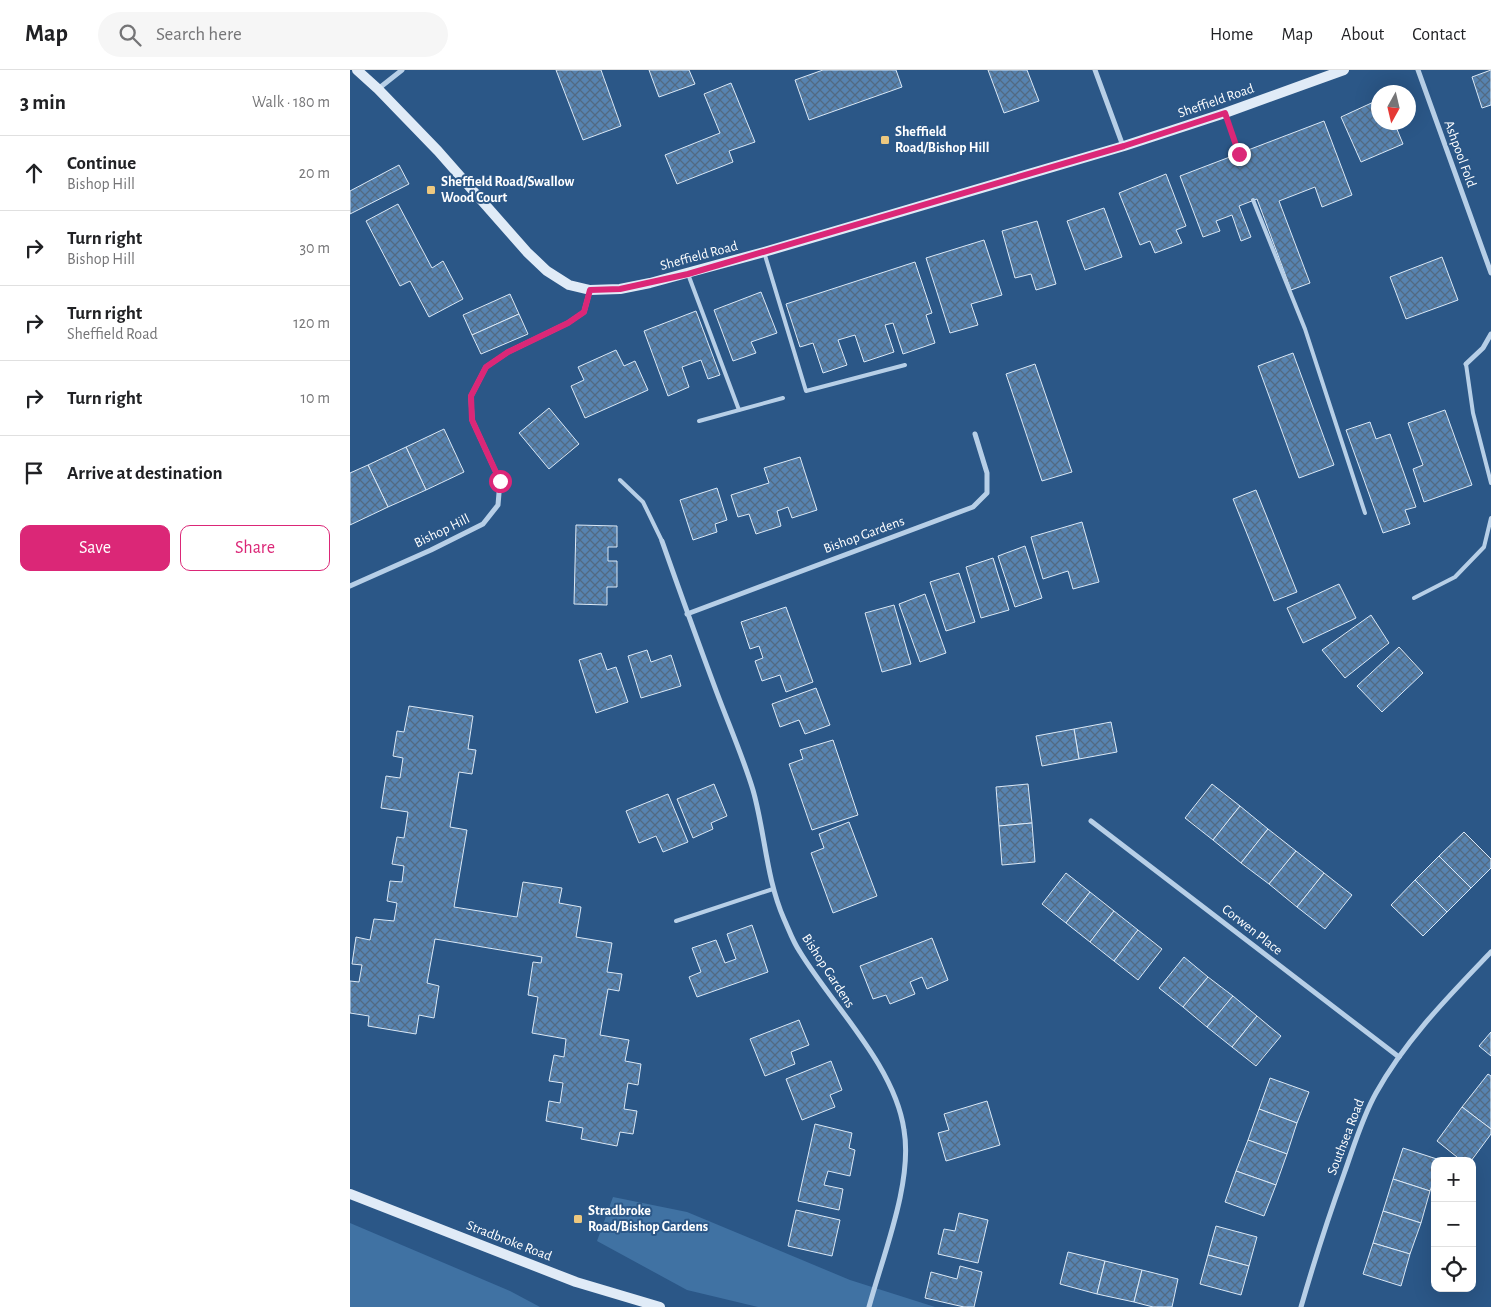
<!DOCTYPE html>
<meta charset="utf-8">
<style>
body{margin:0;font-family:"Alegreya Sans",sans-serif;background:#f6f6f6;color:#202124}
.controls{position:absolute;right:15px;bottom:15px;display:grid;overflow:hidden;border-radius:10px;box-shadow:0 5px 20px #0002}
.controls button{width:45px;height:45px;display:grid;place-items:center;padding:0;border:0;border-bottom:1px solid #e0e0e0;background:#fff;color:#202124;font:25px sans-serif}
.compass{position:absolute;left:1021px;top:15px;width:45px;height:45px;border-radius:50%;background:#fff;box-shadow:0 5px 20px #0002;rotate:188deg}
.stop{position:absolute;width:15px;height:15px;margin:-11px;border:4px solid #db2777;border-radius:50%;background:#fff}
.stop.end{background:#db2777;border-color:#fff;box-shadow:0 1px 5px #0008}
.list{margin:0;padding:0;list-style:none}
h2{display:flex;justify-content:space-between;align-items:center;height:65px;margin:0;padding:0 20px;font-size:21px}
h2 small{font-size:16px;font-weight:400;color:#757577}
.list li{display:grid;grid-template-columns:32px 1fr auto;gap:15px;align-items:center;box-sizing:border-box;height:75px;padding:0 20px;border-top:1px solid #e0e0e0}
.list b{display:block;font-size:19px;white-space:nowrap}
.list p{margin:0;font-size:16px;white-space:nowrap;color:#757577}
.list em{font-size:16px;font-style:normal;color:#757577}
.actions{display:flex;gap:10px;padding:15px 20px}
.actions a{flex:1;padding:11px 0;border:1px solid #db2777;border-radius:10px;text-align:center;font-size:18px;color:#db2777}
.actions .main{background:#db2777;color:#fff}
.icon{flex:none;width:28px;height:28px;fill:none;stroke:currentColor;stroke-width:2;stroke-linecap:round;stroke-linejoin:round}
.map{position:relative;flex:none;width:1141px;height:1237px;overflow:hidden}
header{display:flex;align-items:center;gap:30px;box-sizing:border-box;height:70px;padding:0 25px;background:#fff;border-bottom:1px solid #e0e0e0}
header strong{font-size:24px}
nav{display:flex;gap:28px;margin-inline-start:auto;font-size:18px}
.search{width:350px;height:45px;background:#f6f6f6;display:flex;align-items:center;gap:12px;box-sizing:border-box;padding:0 18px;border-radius:28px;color:#757577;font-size:19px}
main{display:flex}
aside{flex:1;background:#fff}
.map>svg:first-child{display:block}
.grass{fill:#4072a3}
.building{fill:url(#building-cross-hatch);stroke:#dae8f6}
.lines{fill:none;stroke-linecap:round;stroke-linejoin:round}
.lane{stroke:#b7cfe7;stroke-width:4}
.street{stroke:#b7cfe7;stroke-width:5}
.secondary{stroke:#e0ebf7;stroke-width:10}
.route{stroke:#db2777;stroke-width:6}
.poi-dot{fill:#edc87f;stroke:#2b5787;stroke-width:2}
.labels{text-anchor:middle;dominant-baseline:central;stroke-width:4;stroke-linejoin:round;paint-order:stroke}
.street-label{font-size:14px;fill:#fff;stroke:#2b5787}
.poi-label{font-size:14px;font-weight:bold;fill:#fff;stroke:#2b5787;text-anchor:start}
</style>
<header>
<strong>Map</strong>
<div class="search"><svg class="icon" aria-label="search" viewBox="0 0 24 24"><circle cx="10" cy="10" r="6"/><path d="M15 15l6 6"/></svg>Search here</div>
<nav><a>Home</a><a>Map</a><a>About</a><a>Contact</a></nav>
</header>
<main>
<aside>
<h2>3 min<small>Walk · 180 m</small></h2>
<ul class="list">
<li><svg class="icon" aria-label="ahead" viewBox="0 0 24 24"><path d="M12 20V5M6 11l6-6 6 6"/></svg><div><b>Continue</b><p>Bishop Hill</p></div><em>20 m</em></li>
<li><svg class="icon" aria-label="right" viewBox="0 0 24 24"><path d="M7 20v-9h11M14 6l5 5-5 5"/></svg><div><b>Turn right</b><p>Bishop Hill</p></div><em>30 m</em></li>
<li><svg class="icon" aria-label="right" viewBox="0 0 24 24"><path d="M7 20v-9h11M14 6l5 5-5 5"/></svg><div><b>Turn right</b><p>Sheffield Road</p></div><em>120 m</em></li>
<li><svg class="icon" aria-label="right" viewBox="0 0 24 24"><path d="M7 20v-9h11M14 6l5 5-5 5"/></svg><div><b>Turn right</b></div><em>10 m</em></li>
<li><svg class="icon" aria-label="arrive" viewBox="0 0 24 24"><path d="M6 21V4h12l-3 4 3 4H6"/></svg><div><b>Arrive at destination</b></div></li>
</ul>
<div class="actions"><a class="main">Save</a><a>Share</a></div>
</aside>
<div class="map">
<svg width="1141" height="1237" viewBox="0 0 1141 1237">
<defs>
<pattern id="building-cross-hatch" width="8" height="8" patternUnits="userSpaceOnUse" patternTransform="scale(1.25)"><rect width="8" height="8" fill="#5783b0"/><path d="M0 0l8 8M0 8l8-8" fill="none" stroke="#526a83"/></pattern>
</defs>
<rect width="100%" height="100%" fill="#2b5787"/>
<g class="grass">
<path d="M263,1127L337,1142L500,1210L585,1237H408L337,1220L247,1171Z"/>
<path d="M0,1153L160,1221L190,1237H0Z"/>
</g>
<g class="building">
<path d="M206,0H251L271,56L233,70Z"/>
<path d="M299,0H339L345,14L309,27Z"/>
<path d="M473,0H546L552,17L459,50L445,10Z"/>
<path d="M638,0H677L689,31L654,43Z"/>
<path d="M1141,0V35L1132,38L1122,7Z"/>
<path d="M381,13L405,72L379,81L383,92L327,114L315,85L370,63L354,24Z"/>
<path d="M1028,30V52H1044L1053,74L1011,92L991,47Z"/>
<path d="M974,51L1002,125L972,137L965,117L929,131L960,213L941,220L907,129L889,136L901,167L891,171L882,145L866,151L870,161L853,167L830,106Z"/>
<path d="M49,95L59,114L0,144V121Z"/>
<path d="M816,104L836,156L826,160L832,173L805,183L800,171L790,175L769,123Z"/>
<path d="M48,134L82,198L93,191L113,229L79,247L60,211L50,216L16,151Z"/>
<path d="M754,138L772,187L735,200L717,151Z"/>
<path d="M687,151L706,214L686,220L681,204L665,208L652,161Z"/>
<path d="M634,170L652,225L621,234L628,255L600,263L576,188Z"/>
<path d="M1092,187L1108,230L1056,249L1040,207Z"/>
<path d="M565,192L582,243L576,245L585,273L553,284L543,253L535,255L544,282L514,292L505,265L488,270L497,295L473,303L463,273L450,277L436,234Z"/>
<path d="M411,222L427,263L401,272L406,283L383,291L364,240Z"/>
<path d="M160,224L169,244L122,265L113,245Z"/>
<path d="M346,241L370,305L358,309L351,290L332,297L339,317L318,326L294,261Z"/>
<path d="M169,244L178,264L131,284L122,265Z"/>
<path d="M266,280L274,296L285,291L298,320L235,348L221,316L234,310L228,297Z"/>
<path d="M943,283L984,395L949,408L908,296Z"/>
<path d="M685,294L722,402L692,411L656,304Z"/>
<path d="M199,338L229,374L199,399L169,363Z"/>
<path d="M1095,340L1122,415L1074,432L1063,399L1073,395L1058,353Z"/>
<path d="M1020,352L1026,369L1040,364L1066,437L1055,440L1060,454L1033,463L996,360Z"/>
<path d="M94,359L114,402L76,420L56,377Z"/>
<path d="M56,377L76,420L38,437L18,395Z"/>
<path d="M450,387L467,440L442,448L438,437L427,441L431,456L406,464L399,444L388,447L381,425L419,413L414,398Z"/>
<path d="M18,395L38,437L0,455V403Z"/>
<path d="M367,418L377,450L365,454L367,462L343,470L330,430Z"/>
<path d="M906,420L947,522L924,531L883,429Z"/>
<path d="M732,452L749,512L723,519L718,501L693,509L681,467Z"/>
<path d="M226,455L267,456V477H258V491H267V517H257V535L224,534Z"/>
<path d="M675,476L692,528L665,537L648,486Z"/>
<path d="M643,488L659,540L631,548L616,497Z"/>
<path d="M609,503L625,552L596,561L580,512Z"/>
<path d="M989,514L1006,548L953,573L937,538Z"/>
<path d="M575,524L596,583L570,592L549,534Z"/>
<path d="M544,535L561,594L532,602L515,543Z"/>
<path d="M436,537L463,612L436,622L430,605L412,611L405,591L413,588L409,576L400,579L391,552Z"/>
<path d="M1021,545L1039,573L995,608L972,580Z"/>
<path d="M1049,577L1073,603L1032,642L1007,616Z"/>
<path d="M297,580L301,592L321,585L331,616L291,628L278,586Z"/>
<path d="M251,583L257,600L266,597L278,632L246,643L229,590Z"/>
<path d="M466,618L480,655L455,664L449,650L430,657L422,634Z"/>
<path d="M59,636L123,646L118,679L126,680L122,704L109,702L100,757L117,760L104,837L167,847L173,812L212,818L209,833L231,837L226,867L262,873L257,902L272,904L269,921L258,919L250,965L279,970L275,991L291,994L288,1015L278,1013L274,1039L287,1041L283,1064L270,1062L267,1076L231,1069L233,1058L196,1051L199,1031L210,1033L213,1013L199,1011L204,985L214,987L216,969L182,963L188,927L178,925L183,892L191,893L192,887L85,869L77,913L89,916L84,948L69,945L66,964L18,956L19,946L0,943V911L9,912L12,895L2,894L6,867L20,870L24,849L44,851L47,833L37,831L40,811L52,812L54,796L42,794L47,767L54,768L58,742L31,738L36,706L50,708L53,688L43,686L47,661L54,662Z"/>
<path d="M761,652L767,682L729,689L724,659Z"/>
<path d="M724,659L729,689L692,696L686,666Z"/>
<path d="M483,670L508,745L462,760L439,694L453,689L450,680Z"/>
<path d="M364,714L377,746L361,753L363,759L343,768L327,729Z"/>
<path d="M678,714L682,753L649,756L646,717Z"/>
<path d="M862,714L890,736L863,770L835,748Z"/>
<path d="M318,724L338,772L313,782L306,766L289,773L276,741Z"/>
<path d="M890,736L918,759L891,793L863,770Z"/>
<path d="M499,752L527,826L483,843L461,783L474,778L469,764Z"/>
<path d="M682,753L685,792L652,795L649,756Z"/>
<path d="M918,759L946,781L919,814L891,793Z"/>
<path d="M1114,762L1141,789V798L1121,818L1089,786Z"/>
<path d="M946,781L974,803L947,837L919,814Z"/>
<path d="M1089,786L1121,818L1097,842L1065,810Z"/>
<path d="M716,803L740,822L716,853L692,834Z"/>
<path d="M974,803L1002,825L975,859L947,837Z"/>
<path d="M1065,810L1097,842L1073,866L1041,835Z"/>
<path d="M740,822L764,841L740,872L716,853Z"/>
<path d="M764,841L788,860L764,891L740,872Z"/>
<path d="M402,855L418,902L347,927L339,907L351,902L342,878L366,870L375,893L386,889L377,864Z"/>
<path d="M788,860L812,879L788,910L764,891Z"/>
<path d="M582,868L598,910L577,919L572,907L560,912L565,924L540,934L536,925L523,929L510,896Z"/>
<path d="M834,887L858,907L833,937L809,918Z"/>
<path d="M858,907L883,926L857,957L833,937Z"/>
<path d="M883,926L907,946L882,977L857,957Z"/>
<path d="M907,946L931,966L906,996L882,977Z"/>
<path d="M449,950L459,975L441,982L445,994L415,1006L400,969Z"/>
<path d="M1141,962V986L1129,976Z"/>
<path d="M481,991L492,1020L480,1025L485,1037L452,1050L436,1009Z"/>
<path d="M1138,1004L1141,1006V1059L1112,1037Z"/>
<path d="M920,1008L959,1022L947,1053L909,1039Z"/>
<path d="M637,1031L650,1075L596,1091L588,1063L599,1060L594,1044Z"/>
<path d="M1112,1037L1141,1059V1064L1121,1091H1112L1087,1071Z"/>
<path d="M909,1039L947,1053L937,1084L898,1070Z"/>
<path d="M465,1054L502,1063L499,1078L505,1080L500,1106L478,1101L474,1115L493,1119L489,1140L448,1131Z"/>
<path d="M898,1070L937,1084L926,1115L886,1101Z"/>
<path d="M1053,1078L1090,1090L1085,1091V1107L1080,1121L1043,1109Z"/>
<path d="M886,1101L926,1115L914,1146L875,1132Z"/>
<path d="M1043,1109L1080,1121L1071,1153L1033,1141Z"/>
<path d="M446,1140L490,1150L482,1186L438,1176Z"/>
<path d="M1033,1141L1071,1153L1060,1184L1023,1173Z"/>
<path d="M609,1143L638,1150L628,1193L588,1184L594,1159L605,1161Z"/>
<path d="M866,1156L907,1167L899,1196L858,1185Z"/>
<path d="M1023,1173L1060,1184L1051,1216L1013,1204Z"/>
<path d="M718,1182L755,1191L747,1224L710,1214Z"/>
<path d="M858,1185L899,1196L891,1225L850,1214Z"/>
<path d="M755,1191L792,1200L784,1232L747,1224Z"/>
<path d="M610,1196L632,1202L624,1237H614L575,1228L581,1202L607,1209Z"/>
<path d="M792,1200L828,1209L822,1237H803L784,1232Z"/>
</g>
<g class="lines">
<g class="lane">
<path d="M875,43L889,84"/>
<path d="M903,130L955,259L1015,443"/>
<path d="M414,182L456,321L555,295"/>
<path d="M338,204L389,340"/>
<path d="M1116,294L1123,343L1141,413"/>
<path d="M349,351L433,328"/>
<path d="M270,410L293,432L312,471"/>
<path d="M1064,528L1105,507L1134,477L1141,448"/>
<path d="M326,851L423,819"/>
</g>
<g class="street">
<path d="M745,0L773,76"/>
<path d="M1068,0L1141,203"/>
<path d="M28,19L52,0"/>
<path d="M1116,294L1133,278L1141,264"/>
<path d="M312,471C330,522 348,572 367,623C379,655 393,687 403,720C415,762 416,808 434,849C439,860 443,872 450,882C483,936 545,996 554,1060C563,1112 533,1185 519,1237"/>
<path d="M0,516L81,480L133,454L148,435L150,411L122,350L121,326L136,297L158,282L218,253L234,242L240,220"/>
<path d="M337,544L623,437L637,423V403L625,364"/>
<path d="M741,751L1049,987"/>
<path d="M951,1237C964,1192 978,1148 994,1104C1004,1076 1012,1048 1026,1023C1056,969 1099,926 1141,882"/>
</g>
<g class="secondary">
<path d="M7,0L28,19L88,81L177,182L197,201L219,215L240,220L270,219L300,213L414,182L774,76L875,43L994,0"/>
<path d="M0,1124L226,1212L310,1237"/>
</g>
</g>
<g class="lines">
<path class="route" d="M150,411L122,350L121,326L136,297L158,282L218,253L234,242L240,220L270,219L338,204L774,76L875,43L889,84"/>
</g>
<g class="poi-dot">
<rect x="530" y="65" width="10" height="10" rx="2.5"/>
<rect x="76" y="115" width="10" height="10" rx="2.5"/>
<rect x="223" y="1144" width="10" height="10" rx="2.5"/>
</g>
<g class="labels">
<g class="street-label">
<text transform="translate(866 31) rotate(-19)">Sheffield Road</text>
<text transform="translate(1110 84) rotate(70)">Ashpool Fold</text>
<text transform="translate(349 186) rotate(-15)">Sheffield Road</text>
<text transform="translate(92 461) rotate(-26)">Bishop Hill</text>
<text transform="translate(514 465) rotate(-20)">Bishop Gardens</text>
<text transform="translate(902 860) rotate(38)">Corwen Place</text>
<text transform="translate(478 901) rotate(57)">Bishop Gardens</text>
<text transform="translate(996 1067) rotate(-69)">Southsea Road</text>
<text transform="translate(159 1171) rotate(21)">Stradbroke Road</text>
</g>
<g class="poi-label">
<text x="545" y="62">Sheffield<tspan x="545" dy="16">Road/Bishop Hill</tspan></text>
<text x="91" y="112">Sheffield Road/Swallow<tspan x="91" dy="16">Wood Court</tspan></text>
<text x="238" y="1141">Stradbroke<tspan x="238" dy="16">Road/Bishop Gardens</tspan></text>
</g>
</g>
</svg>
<div class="controls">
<button>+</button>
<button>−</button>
<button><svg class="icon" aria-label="locate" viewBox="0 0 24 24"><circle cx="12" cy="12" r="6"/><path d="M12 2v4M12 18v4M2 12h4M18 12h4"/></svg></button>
</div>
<svg class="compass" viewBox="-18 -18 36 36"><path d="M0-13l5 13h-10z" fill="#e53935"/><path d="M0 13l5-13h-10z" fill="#757577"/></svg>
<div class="stop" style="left:150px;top:411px"></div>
<div class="stop end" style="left:889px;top:84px"></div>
</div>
</main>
